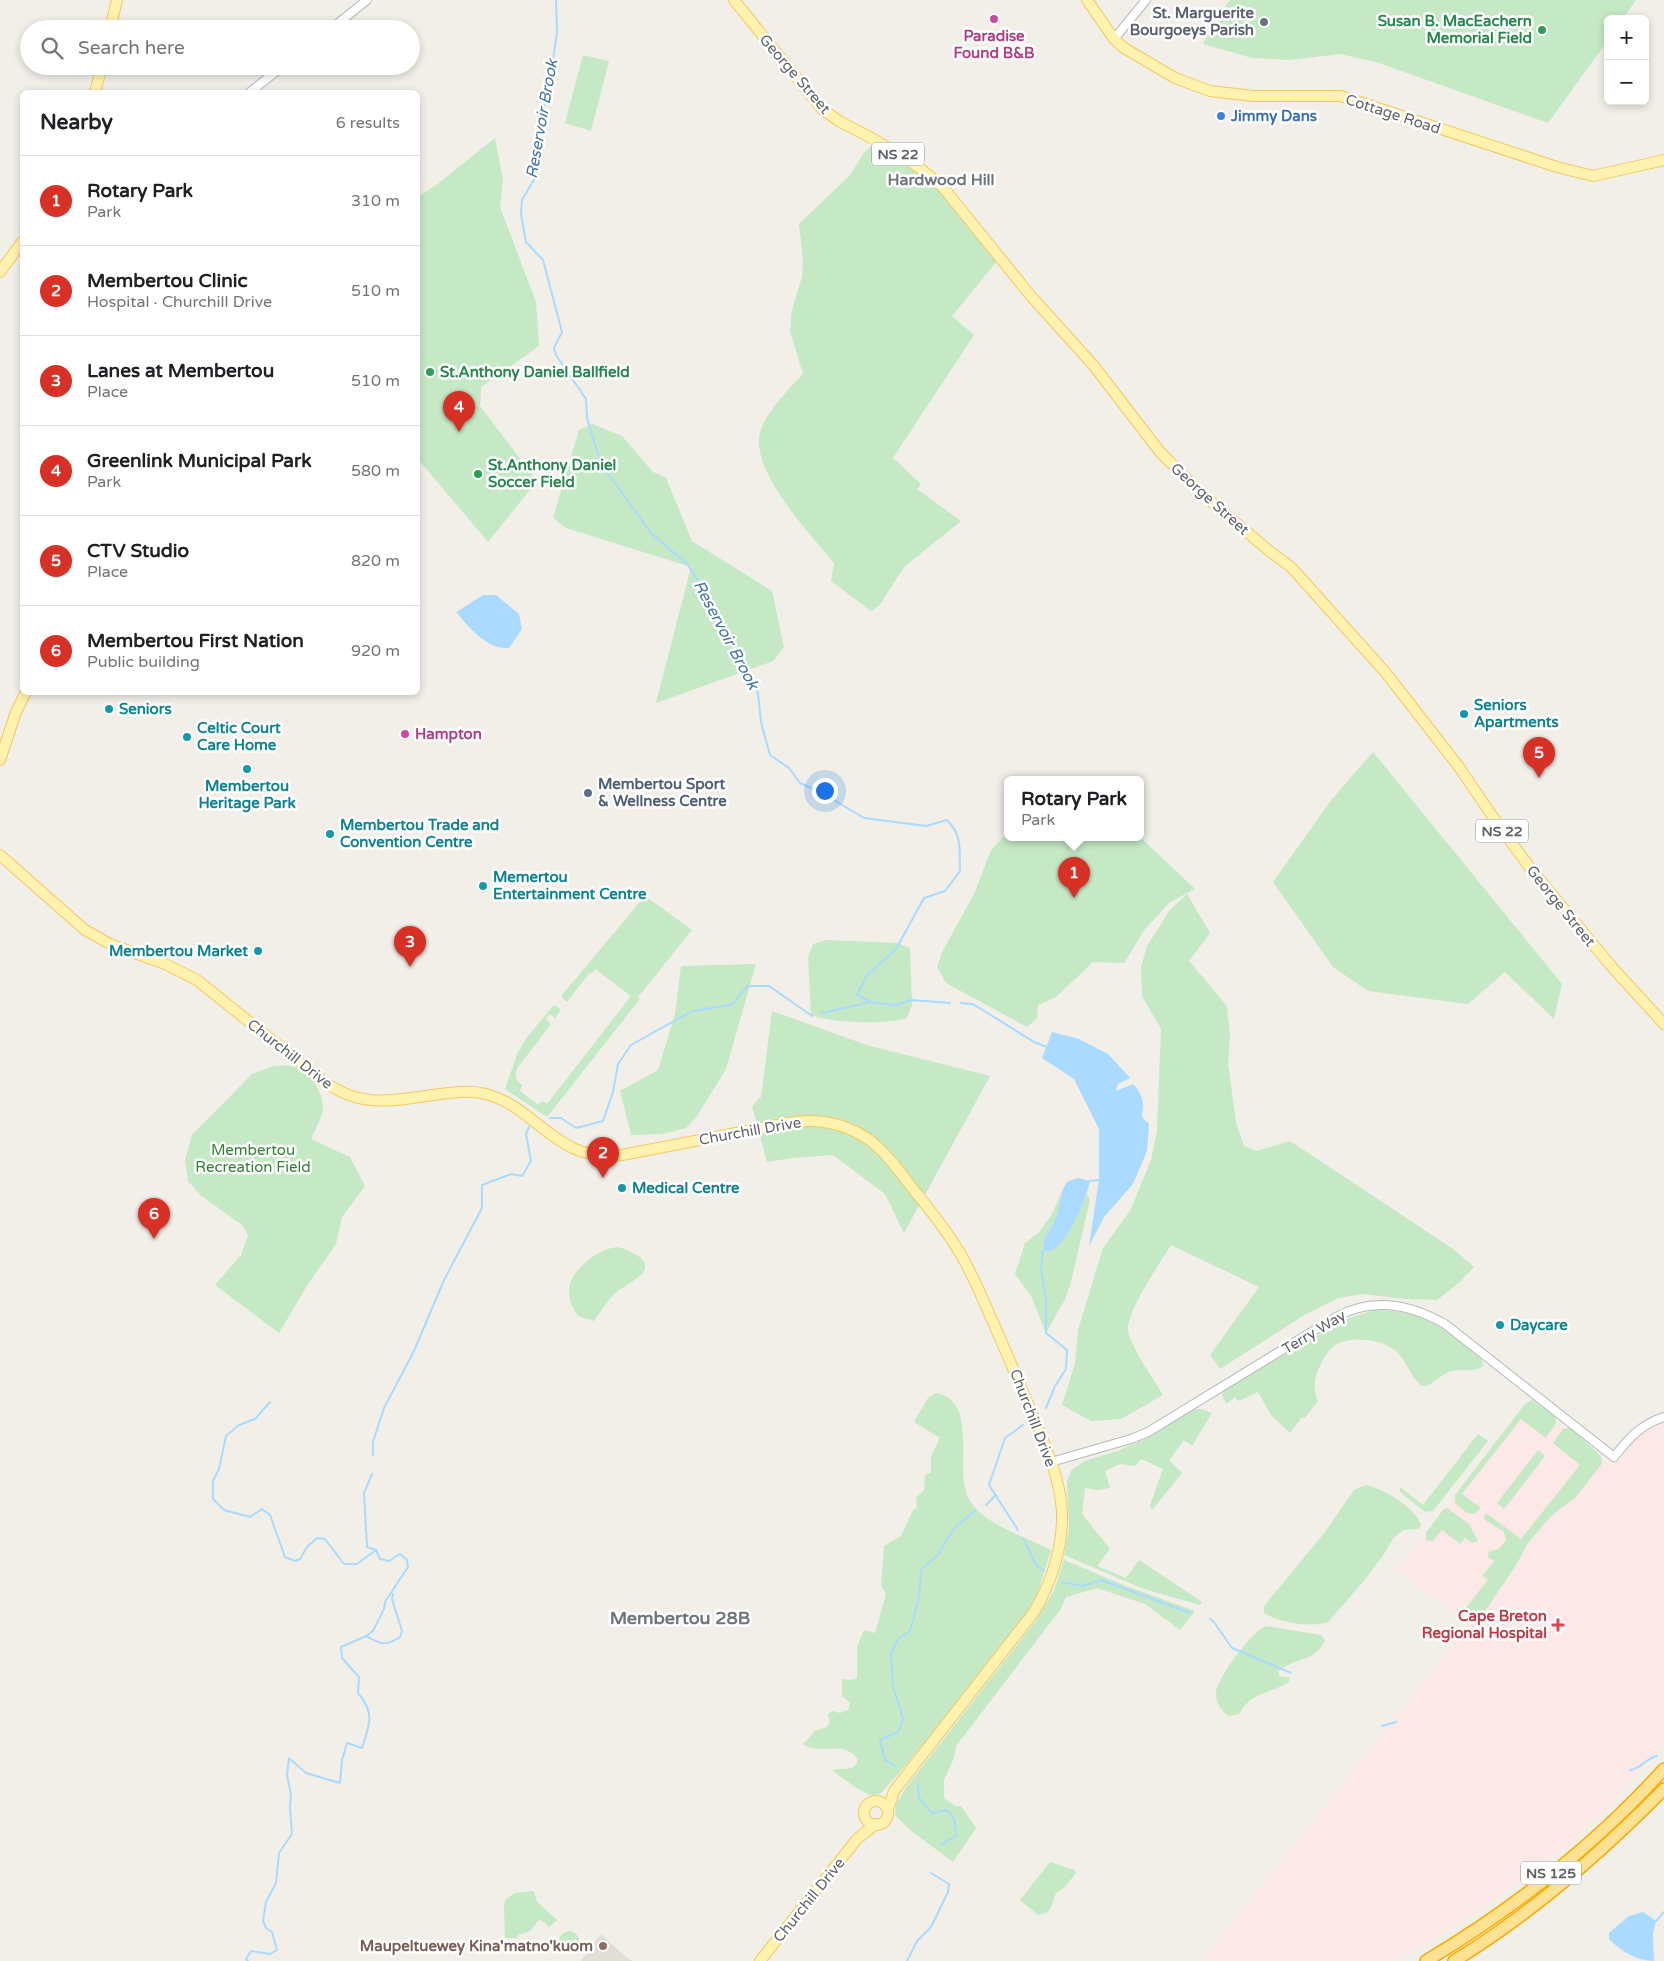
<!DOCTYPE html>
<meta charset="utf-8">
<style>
body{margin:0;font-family:"Varela Round",sans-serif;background:#f2f2f2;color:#202124}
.controls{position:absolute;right:15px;top:15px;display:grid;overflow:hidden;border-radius:8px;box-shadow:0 2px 8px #0003}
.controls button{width:45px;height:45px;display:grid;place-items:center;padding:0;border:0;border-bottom:1px solid #e0e0e0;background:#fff;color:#202124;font:25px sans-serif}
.you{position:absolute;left:824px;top:790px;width:18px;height:18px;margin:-12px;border:4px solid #fff;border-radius:50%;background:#1a73e8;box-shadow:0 0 0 8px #1a73e833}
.badge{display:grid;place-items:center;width:32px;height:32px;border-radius:50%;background:#d93025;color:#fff;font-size:16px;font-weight:700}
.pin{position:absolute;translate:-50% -41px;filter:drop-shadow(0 1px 2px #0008)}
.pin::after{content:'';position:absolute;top:26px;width:18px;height:15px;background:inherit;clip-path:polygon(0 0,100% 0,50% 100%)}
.popup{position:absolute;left:1004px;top:776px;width:140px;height:65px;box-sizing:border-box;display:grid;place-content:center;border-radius:8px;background:#fff;filter:drop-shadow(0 1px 4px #0005);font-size:16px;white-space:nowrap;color:#757577}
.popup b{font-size:19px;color:#202124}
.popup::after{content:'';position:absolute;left:50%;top:100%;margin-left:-10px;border:10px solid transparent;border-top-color:#fff}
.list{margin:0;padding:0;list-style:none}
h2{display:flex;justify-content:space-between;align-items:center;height:65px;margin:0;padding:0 20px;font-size:21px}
h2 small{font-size:16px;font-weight:400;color:#757577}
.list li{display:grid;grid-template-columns:32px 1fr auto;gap:15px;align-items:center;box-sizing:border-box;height:90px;padding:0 20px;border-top:1px solid #e0e0e0}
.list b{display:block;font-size:19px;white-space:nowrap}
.list p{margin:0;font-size:16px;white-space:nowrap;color:#757577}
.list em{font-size:16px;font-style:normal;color:#757577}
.icon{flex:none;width:28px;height:28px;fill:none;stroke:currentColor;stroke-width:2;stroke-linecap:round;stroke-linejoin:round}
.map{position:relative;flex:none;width:1664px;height:1961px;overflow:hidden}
.search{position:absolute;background:#fff;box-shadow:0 2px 8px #0003;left:20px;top:20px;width:400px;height:55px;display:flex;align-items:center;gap:12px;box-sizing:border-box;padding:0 18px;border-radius:28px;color:#757577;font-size:19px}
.panel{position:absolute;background:#fff;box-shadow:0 2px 8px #0003;left:20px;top:90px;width:400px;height:605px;border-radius:8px}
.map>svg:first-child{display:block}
.education{fill:#e1ded6}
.medical{fill:#fce8e6}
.green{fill:#c5e8c5}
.water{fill:#aadaff}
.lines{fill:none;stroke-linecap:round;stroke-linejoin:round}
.stream{stroke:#aadaff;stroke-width:2}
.minor-casing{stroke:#b5b8bc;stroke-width:10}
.major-casing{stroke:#f2c960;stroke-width:12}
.highway-casing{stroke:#f9ab00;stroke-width:14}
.minor{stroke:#fff;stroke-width:8}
.major{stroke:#fff2af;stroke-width:10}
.highway{stroke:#fde293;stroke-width:11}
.hotel-dot{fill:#d1479c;stroke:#fff;stroke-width:2}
.worship-dot{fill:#6b7280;stroke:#fff;stroke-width:2}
.leisure-dot{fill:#2e9e5b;stroke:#fff;stroke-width:2}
.shop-dot{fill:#3f7fe0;stroke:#fff;stroke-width:2}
.culture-dot{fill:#0f9aa8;stroke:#fff;stroke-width:2}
.service-dot{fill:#5c6f8a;stroke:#fff;stroke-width:2}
.health-dot{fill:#e0444e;stroke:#fff;stroke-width:2}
.education-dot{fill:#8d6e63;stroke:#fff;stroke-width:2}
.labels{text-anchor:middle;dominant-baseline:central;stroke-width:5;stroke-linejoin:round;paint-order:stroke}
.shield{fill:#fff;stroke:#8f9295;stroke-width:1}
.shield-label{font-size:14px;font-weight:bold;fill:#5f6368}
.worship-label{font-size:15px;font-weight:bold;fill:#5b616d;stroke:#fff;text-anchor:end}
.leisure-label{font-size:15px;font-weight:bold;fill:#27864d;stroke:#fff;text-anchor:start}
.hotel-label{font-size:15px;font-weight:bold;fill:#b23c85;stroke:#fff}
.street-label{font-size:15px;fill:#5f6368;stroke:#fff}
.shop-label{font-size:15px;font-weight:bold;fill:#366cbe;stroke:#fff;text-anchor:start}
.culture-label{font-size:15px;font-weight:bold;fill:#0d838f;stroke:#fff;text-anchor:start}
.service-label{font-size:15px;font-weight:bold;fill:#4e5e75;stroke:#fff;text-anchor:start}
.park-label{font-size:15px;fill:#348238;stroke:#fff}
.health-label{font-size:15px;font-weight:bold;fill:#be3a42;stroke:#fff;text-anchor:end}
.education-label{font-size:15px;font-weight:bold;fill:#785e54;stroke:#fff;text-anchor:end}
.water-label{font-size:16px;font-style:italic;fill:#4174aa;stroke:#fff}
.neighbourhood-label{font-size:16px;font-weight:bold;fill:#70757a;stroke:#fff}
.quarter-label{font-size:18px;font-weight:bold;fill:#70757a;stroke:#fff}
</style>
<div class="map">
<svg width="1664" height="1961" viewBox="0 0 1664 1961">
<rect width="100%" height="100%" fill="#f1efe8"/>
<path class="education" d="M601,1934L627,1958L633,1961H581Z"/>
<path class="medical" d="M1530,1402L1613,1467L1634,1441L1647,1431L1664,1423V1741L1612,1803L1565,1847L1512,1888L1460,1923L1394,1961H1202L1469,1625L1398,1569Z"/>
<g class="green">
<path d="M1230,0H1636L1623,19H1608V40L1548,123L1376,62L1340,54L1289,60L1252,58L1203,44L1218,16Z"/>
<path d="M583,55L609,61L591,131L565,123Z"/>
<path d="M495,138L503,180L500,207L536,302L539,346L481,387L480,406L537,481L488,542L418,459V197L439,183Z"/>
<path d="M874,143L932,181L997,261L952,316L974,335L893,458L921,484L917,489L961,521L904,567L879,606L871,611L831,581L834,563C811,535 750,471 760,433C765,413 789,389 803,374L790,331L792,310L802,277L803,259L799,224L850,175L864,153Z"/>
<path d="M592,424L622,436L653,472L666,478L692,541L772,591L784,647L773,661L656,703L691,567L566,528L553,518L579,430Z"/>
<path d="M1373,752L1562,984L1554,1019L1505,972L1468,1004L1368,991L1333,967L1273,882L1332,799Z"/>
<path d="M1008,832V837H1140L1195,889L1170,902L1145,929L1124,963L1093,962L1056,997L1038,1005L1037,1018L1027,1027L946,983L937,967L942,952L974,894L991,850Z"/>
<path d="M1187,894L1210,933L1189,961L1227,1006L1230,1036L1228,1063L1236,1123L1244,1146L1257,1151L1290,1141L1453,1249L1474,1267L1459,1283L1437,1300L1406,1299L1363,1294L1338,1298L1306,1314L1220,1369L1210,1355L1259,1287L1171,1245C1160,1263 1126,1312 1128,1331C1130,1346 1155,1381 1163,1395L1121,1419L1091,1421L1062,1405L1075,1364L1078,1330L1103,1248L1130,1211L1151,1160L1157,1131L1161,1029L1142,996L1141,967L1147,946L1170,910Z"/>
<path d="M645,896L692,930L638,997L640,999L547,1117L505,1089L518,1052L528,1036L553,1006L555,1005L561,1010L555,1018L550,1014L546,1019L551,1024L518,1067C514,1076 515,1079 522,1085L520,1091L538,1105L542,1101L547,1104L631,996L595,969L592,973H589L567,1002L562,998V995Z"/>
<path d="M827,940L897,943L910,948L912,1005L907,1018C884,1025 833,1023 811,1015L808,957L813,944Z"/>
<path d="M756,964L726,1069L697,1116L686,1128L662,1134L631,1135L620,1091L658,1070L675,1014L681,966Z"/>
<path d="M772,1011L870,1046L990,1076L904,1233L885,1194L833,1155L792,1158L767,1162L752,1106L761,1097Z"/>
<path d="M274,1066C279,1066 285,1065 290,1066C307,1069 322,1089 323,1106C323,1117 315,1129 311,1139L350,1157L365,1186L342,1217L336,1244L308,1284L279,1333L215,1285L241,1255L248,1235L242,1225L200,1195L188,1181L185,1160L192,1135L252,1074Z"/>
<path d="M1063,1189L1057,1216L1045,1238L1044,1251L1063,1240L1087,1194L1090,1200L1071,1282L1065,1299L1046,1333L1031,1296L1015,1274L1025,1243L1038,1233L1051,1216Z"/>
<path d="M617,1247C624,1248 631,1252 638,1256C660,1271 626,1284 618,1291C608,1298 601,1312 594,1321L578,1316C564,1295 566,1280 585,1263C595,1254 603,1249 617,1247Z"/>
<path d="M1374,1310C1424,1310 1444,1329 1481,1359L1484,1365C1478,1373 1461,1369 1451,1371C1442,1373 1432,1386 1424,1386C1414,1385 1406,1359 1396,1351C1381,1339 1355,1336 1337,1344C1328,1349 1323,1359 1319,1368C1314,1378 1313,1391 1318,1401L1305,1418L1302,1417L1290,1433L1271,1415L1258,1392L1238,1401L1235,1397L1226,1404L1222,1395L1224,1390L1229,1387L1343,1320Z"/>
<path d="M936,1393C976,1400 958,1461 965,1488C966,1494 969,1500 973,1505C984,1523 1031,1540 1051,1550L1036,1598L1023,1619L928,1739L885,1789C882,1792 879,1795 874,1795C863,1795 841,1777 832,1770C842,1767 856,1773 858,1759C843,1739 821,1756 803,1744L815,1731L827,1727L830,1722L828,1714L833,1711L840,1713L848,1710L850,1703L842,1696V1679L851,1680L857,1678V1647L864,1630L875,1633L886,1594L881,1586L884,1546L901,1536L913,1510L917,1508L916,1497L924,1490L925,1475L931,1473V1456L940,1438L914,1422L928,1398Z"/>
<path d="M1532,1400L1555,1417L1556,1423L1546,1438L1521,1419L1462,1494L1481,1508L1474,1514L1467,1513L1455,1503V1495L1525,1404Z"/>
<path d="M1194,1409H1202L1212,1413L1192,1446L1184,1440L1169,1460L1182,1473L1152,1510L1150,1505L1163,1469L1141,1459L1135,1466L1120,1464L1105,1471L1110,1488L1098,1490L1085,1488L1082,1514L1110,1549L1097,1566L1126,1578L1139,1560L1202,1602L1200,1605L1144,1589L1064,1555L1069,1529L1067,1481L1071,1471L1084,1461L1117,1451L1143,1440Z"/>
<path d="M1567,1428L1571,1429L1600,1455L1602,1460L1601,1465L1575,1498L1552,1515L1528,1543L1516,1565L1477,1623L1464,1610L1488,1580L1482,1576L1494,1561L1488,1557L1489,1551L1499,1549L1506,1540L1504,1532L1485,1520L1484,1516L1486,1513L1521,1539L1580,1465L1553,1443L1563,1429Z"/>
<path d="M1478,1434L1488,1441L1433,1511L1425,1512L1400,1492V1487L1423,1505Z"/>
<path d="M1538,1450L1545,1456L1504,1509L1497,1503Z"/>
<path d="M1366,1485C1383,1488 1418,1509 1421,1526L1418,1529L1403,1530L1394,1537L1384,1554L1363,1582L1328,1622C1313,1628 1278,1622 1264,1613V1606L1325,1532L1354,1490Z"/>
<path d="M1447,1508L1469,1524L1478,1541L1472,1543L1465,1538L1460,1544L1442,1530L1433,1541L1426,1540V1533L1443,1510Z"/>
<path d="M1064,1560L1126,1586L1195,1611L1180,1630L1145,1604L1097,1588L1066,1597L1060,1610L956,1746L954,1758L944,1780V1798L955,1806H961L976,1828L953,1862L910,1830L895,1815L896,1805L907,1786L1035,1622L1054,1590Z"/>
<path d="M1266,1626L1321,1635L1325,1640C1315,1664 1294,1656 1278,1672L1280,1677H1290L1289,1682C1269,1694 1251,1692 1239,1714L1229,1716C1221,1711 1216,1703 1216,1693C1217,1678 1252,1631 1266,1626Z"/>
<path d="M1050,1862L1074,1870L1076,1873L1064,1888L1056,1893L1050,1910L1046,1913L1038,1915L1020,1900Z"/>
<path d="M534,1891L537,1902L557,1920L549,1927L544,1922L539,1920L530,1931L518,1935L517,1938H505L504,1909L505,1900L515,1893Z"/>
<circle cx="569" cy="1941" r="10"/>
</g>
<g class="water">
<path d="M483,595H496L519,614L522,629L509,648C487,650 469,627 456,612Z"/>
<path d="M1052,1032L1079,1039L1108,1054L1130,1078L1118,1084L1116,1091L1133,1084C1139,1090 1144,1099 1143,1107C1142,1118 1140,1116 1149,1124L1147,1151L1133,1184L1104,1217L1089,1246L1099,1180V1129L1074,1079L1042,1058Z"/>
<path d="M1078,1178L1090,1181C1087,1197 1067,1244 1052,1250C1049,1251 1046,1251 1043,1251L1045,1238L1057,1216L1063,1189L1067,1182Z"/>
<path d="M1643,1912L1656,1921L1653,1934L1654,1961C1637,1961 1621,1951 1609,1939V1933L1629,1916Z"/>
</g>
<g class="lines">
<g class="stream">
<path d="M556,0L557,32L551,75L543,111L535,178L522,200L521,214L526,242L543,260L562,332L554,348L556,355L586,399L587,418L601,464L651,533L687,564L711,600L758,693L761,722L770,755L789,768L800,783L822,793L864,818L926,826L947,820C963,837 959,848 960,871L945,891L924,898L896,949L867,975L857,995L871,1002L895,1005L912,1000L950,1003"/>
<path d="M961,1003L973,1004L1034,1042L1047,1047"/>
<path d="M822,1013L871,1002"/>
<path d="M550,1118H561L576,1128L603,1121L613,1092L618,1064L631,1045L692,1011L731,1005L748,986H769L812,1016"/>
<path d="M1090,1181L1099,1180"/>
<path d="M1043,1251L1041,1267L1046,1300V1333L1067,1350L1066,1369L1055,1386L1046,1408"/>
<path d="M270,1402L255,1419L239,1425L226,1436L219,1469L213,1481V1499L224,1510L250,1517L262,1509L270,1515L285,1557L295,1561L300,1559L307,1547L317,1538L325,1539L344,1564H357L376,1550"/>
<path d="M373,1455V1442L384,1408L414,1351L444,1280L482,1208V1185L511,1174L522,1176L531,1161L526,1134L529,1127"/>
<path d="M372,1474L364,1493L367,1547L376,1550"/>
<path d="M986,1505L996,1495"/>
<path d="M1018,1530L989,1485L1005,1438L1023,1425"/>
<path d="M1023,1538L1036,1565L1044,1571"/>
<path d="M1062,1582L1082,1586L1101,1580L1190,1613"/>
<path d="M1210,1619L1214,1622L1232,1648L1291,1673"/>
<path d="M366,1636C381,1644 385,1647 400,1637L402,1631L392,1599L393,1594"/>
<path d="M1382,1726L1396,1722"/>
<path d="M895,1766L885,1760L880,1740L898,1732L903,1719L893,1686L891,1654L898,1639L910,1631L918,1602L922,1568L937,1556L955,1527L975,1511"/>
<path d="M1630,1770C1641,1769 1646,1758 1657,1756"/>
<path d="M918,1784L919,1798L932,1813L947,1810L955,1821L956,1836L942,1844"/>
<path d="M1656,1921L1664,1912"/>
<path d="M248,1961L246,1959L251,1951L270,1954L277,1950L272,1932L266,1928L263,1921L266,1902L276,1883L279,1853L292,1834L290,1807L291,1794L287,1775L289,1758L306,1773L340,1783L342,1760L347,1743L362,1748C369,1725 376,1714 358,1693L359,1677L342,1658L341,1647L366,1636L373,1631L384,1609L385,1602L408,1567L407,1560L400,1554L389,1561L380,1559L376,1550"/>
<path d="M907,1961L917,1941L931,1927L948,1892L949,1884L931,1873"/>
</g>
<g class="minor-casing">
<g id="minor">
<path d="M331,29L367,0"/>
<path d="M1114,39L1146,0"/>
<path d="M250,92L283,66"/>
<path d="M1051,1462L1131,1439L1148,1432L1336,1317C1372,1297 1410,1304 1445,1324L1614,1457C1628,1439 1641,1424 1664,1417"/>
</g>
</g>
<g class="major-casing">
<g id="major">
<path d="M734,0L822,109L839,121L877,141L917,166L942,186L1030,295L1094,366L1160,452L1200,492L1268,550L1291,567L1386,673L1459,767L1499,826L1531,869L1612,967L1664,1024"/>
<path d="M1087,0L1114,39L1124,48L1175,78L1210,91L1253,96H1341L1557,167L1593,176L1664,160"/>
<path d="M110,29L117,0"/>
<path d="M95,92L102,66"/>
<path d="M0,272L22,242"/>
<path d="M0,760L16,712L26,692"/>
<path d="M0,855L85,930L112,945L163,963L197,980L323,1081C363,1110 394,1100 440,1094C456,1092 471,1090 486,1094C538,1108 557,1164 622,1155L788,1123C816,1118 844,1123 868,1139C886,1152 899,1171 913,1189C929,1209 945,1228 958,1250C970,1269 979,1290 988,1311C1002,1342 1015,1373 1028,1404C1042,1439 1060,1474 1062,1512C1063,1549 1052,1581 1034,1612L894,1791L888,1810"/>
<circle cx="876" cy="1813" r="12"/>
<path d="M760,1961L857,1839L876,1824"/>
</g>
</g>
<g class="highway-casing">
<g id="highway">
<path d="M1426,1961C1513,1909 1596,1844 1664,1769"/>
<path d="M1454,1961C1531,1914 1601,1853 1664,1789"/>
</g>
</g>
<use href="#minor" class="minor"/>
<use href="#major" class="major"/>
<use href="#highway" class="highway"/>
</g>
<g class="hotel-dot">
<circle cx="994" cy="19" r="5"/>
<circle cx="405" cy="734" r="5"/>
</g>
<circle class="worship-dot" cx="1264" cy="22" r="5"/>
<g class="leisure-dot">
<circle cx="1542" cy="30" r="5"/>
<circle cx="430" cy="372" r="5"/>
<circle cx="478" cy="474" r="5"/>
</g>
<circle class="shop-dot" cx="1221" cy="116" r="5"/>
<g class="culture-dot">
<circle cx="109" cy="709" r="5"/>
<circle cx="1464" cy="714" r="5"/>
<circle cx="187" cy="737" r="5"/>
<circle cx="247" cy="769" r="5"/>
<circle cx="330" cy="834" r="5"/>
<circle cx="483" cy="886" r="5"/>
<circle cx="258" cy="951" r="5"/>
<circle cx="622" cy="1188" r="5"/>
<circle cx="1500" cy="1325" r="5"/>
</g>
<circle class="service-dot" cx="588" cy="793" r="5"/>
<path class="health-dot" d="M1555.5 1617.5h5v5h5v5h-5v5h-5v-5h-5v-5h5z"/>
<circle class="education-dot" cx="603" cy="1946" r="5"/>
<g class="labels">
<g class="shield">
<rect x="872" y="142.5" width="52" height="23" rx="4"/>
<rect x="1476" y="819.5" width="52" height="23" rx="4"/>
<rect x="1521" y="1861.5" width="60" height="23" rx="4"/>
</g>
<g class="shield-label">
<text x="898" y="154">NS 22</text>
<text x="1502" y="831">NS 22</text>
<text x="1551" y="1873">NS 125</text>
</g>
<g class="worship-label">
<text x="1254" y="13">St. Marguerite<tspan x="1254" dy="17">Bourgoeys Parish</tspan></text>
</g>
<g class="leisure-label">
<text x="1532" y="21" text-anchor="end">Susan B. MacEachern<tspan x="1532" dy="17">Memorial Field</tspan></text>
<text x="440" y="372">St.Anthony Daniel Ballfield</text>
<text x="488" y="465">St.Anthony Daniel<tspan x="488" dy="17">Soccer Field</tspan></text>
</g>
<g class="hotel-label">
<text x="994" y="36">Paradise<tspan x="994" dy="17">Found B&amp;B</tspan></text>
<text x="415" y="734" text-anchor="start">Hampton</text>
</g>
<g class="street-label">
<text transform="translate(795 74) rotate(49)">George Street</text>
<text transform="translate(1393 114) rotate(18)">Cottage Road</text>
<text transform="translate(1210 499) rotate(42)">George Street</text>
<text transform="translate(1561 906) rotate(51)">George Street</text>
<text transform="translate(290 1054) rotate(38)">Churchill Drive</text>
<text transform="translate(750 1131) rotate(-10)">Churchill Drive</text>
<text transform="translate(1314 1332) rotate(-31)">Terry Way</text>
<text transform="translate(1033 1418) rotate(69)">Churchill Drive</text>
<text transform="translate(809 1900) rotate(-51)">Churchill Drive</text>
</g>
<g class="shop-label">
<text x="1231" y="116">Jimmy Dans</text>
</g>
<g class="culture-label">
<text x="1474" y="705">Seniors<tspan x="1474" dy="17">Apartments</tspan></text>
<text x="119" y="709">Seniors</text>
<text x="197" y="728">Celtic Court<tspan x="197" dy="17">Care Home</tspan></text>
<text x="247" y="786" text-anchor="middle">Membertou<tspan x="247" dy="17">Heritage Park</tspan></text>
<text x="340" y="825">Membertou Trade and<tspan x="340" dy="17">Convention Centre</tspan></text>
<text x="493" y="877">Memertou<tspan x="493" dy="17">Entertainment Centre</tspan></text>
<text x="248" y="951" text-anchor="end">Membertou Market</text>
<text x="632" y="1188">Medical Centre</text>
<text x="1510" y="1325">Daycare</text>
</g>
<g class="service-label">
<text x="598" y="784">Membertou Sport<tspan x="598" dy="17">&amp; Wellness Centre</tspan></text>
</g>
<g class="park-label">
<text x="253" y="1150">Membertou<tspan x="253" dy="17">Recreation Field</tspan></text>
</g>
<g class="health-label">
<text x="1547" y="1616">Cape Breton<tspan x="1547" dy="17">Regional Hospital</tspan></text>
</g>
<g class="education-label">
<text x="593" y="1946">Maupeltuewey Kina'matno'kuom</text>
</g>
<g class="water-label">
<text transform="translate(542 119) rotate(-80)">Reservoir Brook</text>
<text transform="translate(726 635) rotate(62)">Reservoir Brook</text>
</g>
<g class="neighbourhood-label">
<text x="941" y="180">Hardwood Hill</text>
</g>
<g class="quarter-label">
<text x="680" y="1618">Membertou 28B</text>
</g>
</g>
</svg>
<div class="controls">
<button>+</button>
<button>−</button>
</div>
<div class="you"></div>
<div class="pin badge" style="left:1074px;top:898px">1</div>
<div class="popup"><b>Rotary Park</b>Park</div>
<div class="pin badge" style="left:603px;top:1178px">2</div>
<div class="pin badge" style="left:410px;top:967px">3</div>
<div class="pin badge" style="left:459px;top:432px">4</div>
<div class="pin badge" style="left:1539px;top:778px">5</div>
<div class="pin badge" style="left:154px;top:1239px">6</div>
<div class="search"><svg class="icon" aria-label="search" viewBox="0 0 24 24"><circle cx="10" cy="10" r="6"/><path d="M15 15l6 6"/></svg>Search here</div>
<section class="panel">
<h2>Nearby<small>6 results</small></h2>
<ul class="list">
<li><span class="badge">1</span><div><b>Rotary Park</b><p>Park</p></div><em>310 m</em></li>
<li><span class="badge">2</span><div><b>Membertou Clinic</b><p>Hospital · Churchill Drive</p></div><em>510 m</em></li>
<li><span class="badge">3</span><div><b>Lanes at Membertou</b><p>Place</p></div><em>510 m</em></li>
<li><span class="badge">4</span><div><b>Greenlink Municipal Park</b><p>Park</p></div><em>580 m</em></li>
<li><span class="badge">5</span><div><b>CTV Studio</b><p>Place</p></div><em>820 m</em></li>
<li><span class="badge">6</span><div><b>Membertou First Nation</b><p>Public building</p></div><em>920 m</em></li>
</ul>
</section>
</div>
